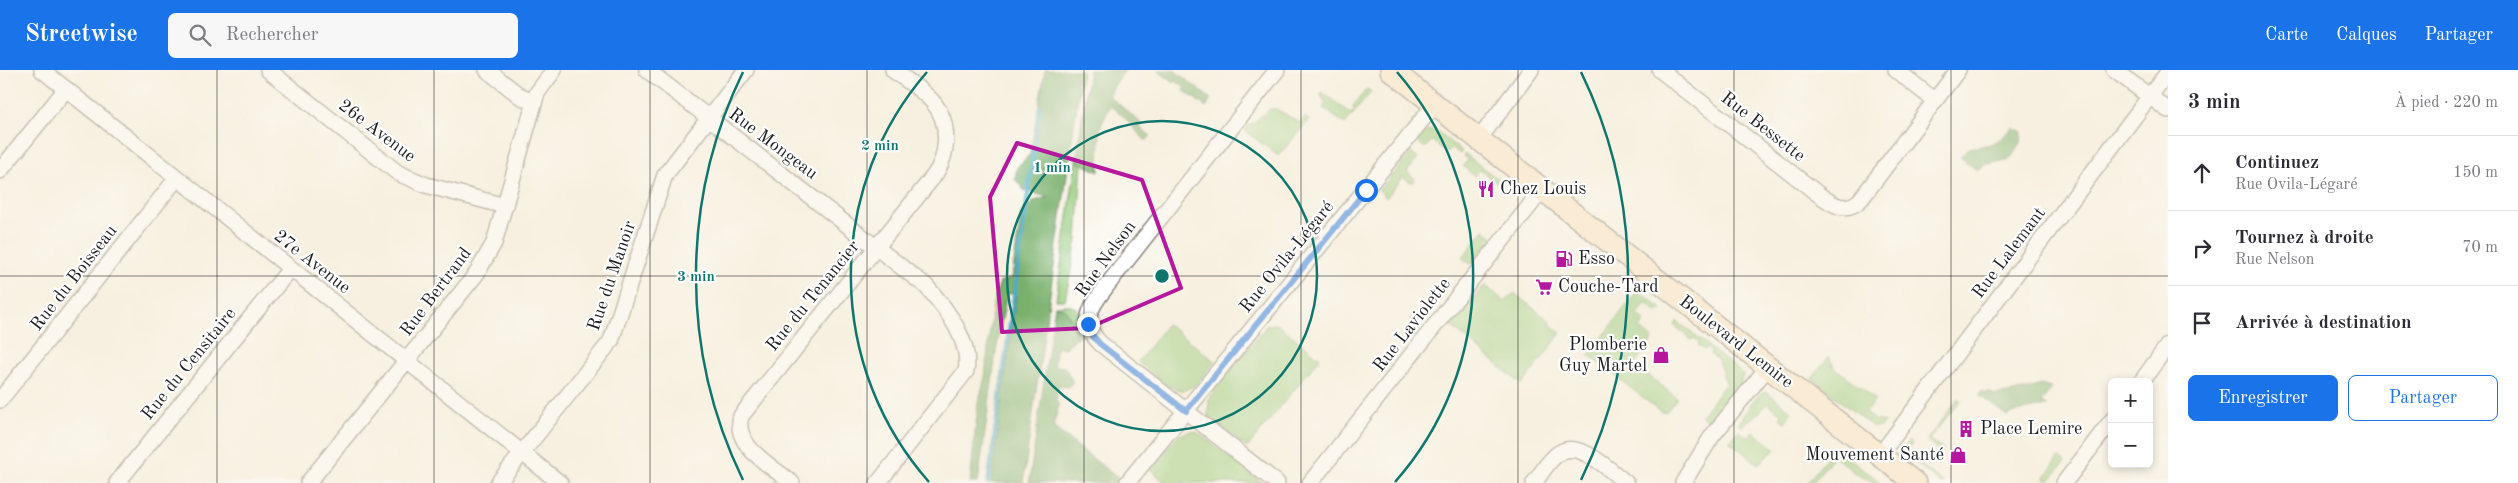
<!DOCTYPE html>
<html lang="fr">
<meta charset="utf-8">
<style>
body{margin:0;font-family:"Old Standard TT",serif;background:#f7f7f7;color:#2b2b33}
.controls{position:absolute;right:15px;bottom:15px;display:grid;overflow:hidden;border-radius:8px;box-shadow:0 2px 8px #0003}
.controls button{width:45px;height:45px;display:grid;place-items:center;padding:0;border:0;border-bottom:1px solid #e1e1e2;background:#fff;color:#2b2b33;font:25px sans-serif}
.stop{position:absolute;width:15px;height:15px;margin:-11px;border:4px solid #1a73e8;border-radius:50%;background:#fff}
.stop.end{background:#1a73e8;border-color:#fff;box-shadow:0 1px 5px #0008}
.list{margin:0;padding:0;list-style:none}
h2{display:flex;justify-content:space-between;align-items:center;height:65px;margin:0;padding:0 20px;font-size:21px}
h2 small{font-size:16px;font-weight:400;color:#7c7c81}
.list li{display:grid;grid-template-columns:32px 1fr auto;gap:15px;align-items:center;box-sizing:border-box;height:75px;padding:0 20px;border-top:1px solid #e1e1e2}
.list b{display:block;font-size:19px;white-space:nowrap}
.list p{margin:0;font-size:16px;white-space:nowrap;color:#7c7c81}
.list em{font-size:16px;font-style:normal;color:#7c7c81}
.actions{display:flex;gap:10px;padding:15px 20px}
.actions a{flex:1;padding:11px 0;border:1px solid #1a73e8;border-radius:8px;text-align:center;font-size:18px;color:#1a73e8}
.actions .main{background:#1a73e8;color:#fff}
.icon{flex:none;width:28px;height:28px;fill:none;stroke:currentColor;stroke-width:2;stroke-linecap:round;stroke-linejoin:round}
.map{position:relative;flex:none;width:2168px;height:413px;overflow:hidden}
header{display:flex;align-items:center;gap:30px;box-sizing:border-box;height:70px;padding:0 25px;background:#1a73e8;color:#fff}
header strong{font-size:24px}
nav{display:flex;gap:28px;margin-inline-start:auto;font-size:18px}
.search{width:350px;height:45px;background:#f7f7f7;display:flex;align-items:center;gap:12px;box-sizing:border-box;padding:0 18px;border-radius:8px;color:#7c7c81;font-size:19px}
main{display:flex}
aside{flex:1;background:#fff}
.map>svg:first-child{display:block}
.green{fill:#97cc7d;stroke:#5a744c}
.forest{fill:#79b06c;stroke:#4a6644}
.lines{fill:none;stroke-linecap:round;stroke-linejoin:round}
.stream{stroke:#4aaac9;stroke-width:4}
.street-casing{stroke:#8a867e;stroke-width:18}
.secondary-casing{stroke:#8a867e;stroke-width:24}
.street{stroke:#fff;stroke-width:15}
.secondary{stroke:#fde5c5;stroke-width:21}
.route{stroke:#1a73e8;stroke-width:6}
.marked{fill:none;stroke:#b5179e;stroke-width:4;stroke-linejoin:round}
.grid{fill:none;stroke:#1c1c1c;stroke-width:1;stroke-opacity:0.55}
.ring{fill:none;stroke:#0f766e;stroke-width:2.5}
.labels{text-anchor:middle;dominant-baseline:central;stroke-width:4.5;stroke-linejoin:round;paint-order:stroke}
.street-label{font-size:18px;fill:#1c1c1c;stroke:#fff}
.poi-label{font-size:18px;fill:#1c1c1c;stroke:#fff;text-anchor:start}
.centre{fill:#0f766e;stroke:#fff;stroke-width:2.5}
.ring-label{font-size:15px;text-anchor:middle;font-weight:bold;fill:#0f766e;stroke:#fff;stroke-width:4.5;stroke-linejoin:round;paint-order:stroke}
</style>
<header>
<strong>Streetwise</strong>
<div class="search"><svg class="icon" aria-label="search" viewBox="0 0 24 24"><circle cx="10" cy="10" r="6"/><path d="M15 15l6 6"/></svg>Rechercher</div>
<nav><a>Carte</a><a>Calques</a><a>Partager</a></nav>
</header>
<main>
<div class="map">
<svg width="2168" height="413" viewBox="0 0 2168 413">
<rect width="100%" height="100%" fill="#fff"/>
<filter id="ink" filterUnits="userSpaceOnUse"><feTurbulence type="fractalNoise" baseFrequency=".02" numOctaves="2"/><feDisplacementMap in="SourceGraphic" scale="10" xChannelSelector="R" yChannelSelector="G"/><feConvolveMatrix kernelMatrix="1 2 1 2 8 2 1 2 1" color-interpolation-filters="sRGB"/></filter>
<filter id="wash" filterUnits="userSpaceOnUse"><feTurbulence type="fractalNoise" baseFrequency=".0096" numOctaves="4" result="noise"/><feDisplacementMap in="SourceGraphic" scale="20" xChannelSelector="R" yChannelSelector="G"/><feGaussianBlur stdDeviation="1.12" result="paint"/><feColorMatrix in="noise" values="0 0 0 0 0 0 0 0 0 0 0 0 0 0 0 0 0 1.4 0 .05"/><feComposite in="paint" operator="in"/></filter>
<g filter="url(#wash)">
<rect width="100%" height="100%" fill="#f7f0e0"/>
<g class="green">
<path d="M1367,19L1371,22L1345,54L1323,38L1326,33L1321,26L1322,22L1351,44L1355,39L1352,37Z"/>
<path d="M1270,39H1276L1300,53L1305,47L1309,50L1278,86L1242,58L1250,55Z"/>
<path d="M1433,59L1462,81L1460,84L1452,78L1447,83L1432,71L1425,78L1417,71L1422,63Z"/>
<path d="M1411,83L1418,88L1407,102L1415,109L1412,113L1403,107L1386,128L1379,120Z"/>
<path d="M1465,84L1498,109L1496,112L1482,101L1480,100L1474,106L1463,96L1468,90L1463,86Z"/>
<path d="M1076,91L1082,94L1077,169L1065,230H1056Z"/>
<path d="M1484,160L1495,168L1471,194L1462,188Z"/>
<path d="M1485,215L1505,232L1514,223L1551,252L1550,254L1561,263L1522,315L1450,255Z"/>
<path d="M1638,220L1662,239L1657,242L1646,233L1637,244L1645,251L1640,259L1653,269L1634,294L1677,328L1667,341L1661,342L1589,285Z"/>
<path d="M1068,235L1078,239L1081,265L1076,268L1074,256L1055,236Z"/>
<path d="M1677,251L1743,304L1739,318L1711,354L1701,346L1726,313L1718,290L1710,284L1711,282L1707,278L1705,280L1698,275L1699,272L1694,268L1692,270L1675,256Z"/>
<path d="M1167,254L1215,291L1196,315L1183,321L1167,316L1138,292Z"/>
<path d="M1277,254L1320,288L1247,378L1208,346L1209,327L1267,255Z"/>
<path d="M1829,286L1834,297L1875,329L1865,343L1874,350L1885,352L1881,357H1873L1812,309Z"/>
<path d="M1767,322L1792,342L1785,352L1780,348L1782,344L1767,333L1756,346L1747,351L1741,357L1738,354C1749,342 1749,327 1767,322Z"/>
<path d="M1958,329L1961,330L1929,369L1943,380L1941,383L1927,371L1928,368Z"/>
<path d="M1191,361L1197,362L1263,413H1166L1150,399L1177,366Z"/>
<path d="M1738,361L1748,367L1753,362L1776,379L1758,394L1729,371Z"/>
<path d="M1909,371L1912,374L1908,380L1911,385L1915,381L1920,394L1944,413H1940L1904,383L1906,382L1905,377Z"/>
<path d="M1835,377L1879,411L1876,413L1856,404L1834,386L1812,413H1807Z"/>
<path d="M2059,387L2065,392L2049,412L2044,408Z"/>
</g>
<g class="forest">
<path d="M1045,0H1082L1023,413H991L1016,225L1007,223L997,276L978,413H970L978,333L985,307L993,232L1000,212L1012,208L1021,143L1034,131L1048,127L1025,121L1015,109L1017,97L1030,84Z"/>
<path d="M1089,0H1125L1108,25L1140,52L1141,59L1151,66L1146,71C1131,58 1128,47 1110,36L1100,58L1099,102L1076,91Z"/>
<path d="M1157,0H1174L1211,29L1206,37L1183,20L1185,18L1176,11L1174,13Z"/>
<path d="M2013,57L2022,62L2021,73L2010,89L1984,95L1978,101L1960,87L1968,78C1990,75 1998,74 2013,57Z"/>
<path d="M1055,236L1065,239L1074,256L1076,268L1065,278L1057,277L1054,296L1065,297L1073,312L1068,317L1059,316L1056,331L1059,335L1053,357L1119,409L1115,413H1029Z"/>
<path d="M2040,315L2052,318L2041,332L2047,336L2013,343L2007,346L1979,325L1982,321L1986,324L1988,321L1995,325L2026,320Z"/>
</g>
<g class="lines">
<path class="stream" d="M988,413L1040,36"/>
</g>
</g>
<g filter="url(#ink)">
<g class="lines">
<g class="street-casing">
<g id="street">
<path d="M42,0L560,413"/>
<path d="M268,0L398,103L426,115L505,136"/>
<path d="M487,0L520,26L534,33"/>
<path d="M647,0L926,216C945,237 972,271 966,301L878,413"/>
<path d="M1277,0L1112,209C1096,231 1075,249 1101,274L1277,413"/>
<path d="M1660,0L1818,124C1833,135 1846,144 1861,129L1958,0"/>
<path d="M1896,0L1934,30"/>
<path d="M2114,0L2168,40"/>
<path d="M1479,69L1531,0"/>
<path d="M0,101L66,19"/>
<path d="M2141,312L2168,275"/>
<path d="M0,330L177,108"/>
<path d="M1880,385L2168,2"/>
<path d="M117,413L290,199"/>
<path d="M308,413L477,203L494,173L537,23L554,0"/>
<path d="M498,413L611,271L665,105L746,0"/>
<path d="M792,413C772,396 732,376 741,346L933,107C949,86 951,52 932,31C921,19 906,10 893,0"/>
<path d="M1127,413L1435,34"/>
<path d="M1310,413L1543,119"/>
<path d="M1534,413C1541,404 1549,389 1559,383C1579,369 1611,401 1626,413"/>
<path d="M1683,413L1712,366L1768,297"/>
<path d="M2064,413L2112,350"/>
</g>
</g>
<g class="secondary-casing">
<path id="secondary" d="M1391,0L1915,413"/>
</g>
<use href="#street" class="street"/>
<use href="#secondary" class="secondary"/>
</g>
</g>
<g class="lines" filter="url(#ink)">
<path class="route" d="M1088,254L1092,265L1100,274L1186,341L1366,120"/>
</g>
<path d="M0 0H2168V413H0ZM1017,73L1142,110L1181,218L1088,258L1002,262L990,127Z" fill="#f7f0e0" fill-opacity=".55" fill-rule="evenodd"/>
<path class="marked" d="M1017,73L1142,110L1181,218L1088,258L1002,262L990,127Z"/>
<path class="grid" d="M217,0V413M434,0V413M650,0V413M867,0V413M1084,0V413M1301,0V413M1518,0V413M1734,0V413M1951,0V413M0,206H2168"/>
<g class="ring">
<circle cx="1162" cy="206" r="155"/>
<path d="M929 412A311 311 0 0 1 927 2M1397 2A311 311 0 0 1 1395 412"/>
<path d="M743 410A466 466 0 0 1 743 2M1581 2A466 466 0 0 1 1581 410"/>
</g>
<defs>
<g id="restaurant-bare" transform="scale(1.35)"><path d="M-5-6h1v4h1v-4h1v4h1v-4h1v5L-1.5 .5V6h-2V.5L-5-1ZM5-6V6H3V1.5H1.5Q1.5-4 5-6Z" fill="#b5179e" stroke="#fff" stroke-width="2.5" paint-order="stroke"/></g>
<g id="fuel-bare" transform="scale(1.35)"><path d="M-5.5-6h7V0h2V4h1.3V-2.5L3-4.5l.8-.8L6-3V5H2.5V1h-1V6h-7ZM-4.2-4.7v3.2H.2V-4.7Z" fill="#b5179e" stroke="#fff" stroke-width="2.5" paint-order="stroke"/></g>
<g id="supermarket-bare" transform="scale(1.35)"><path d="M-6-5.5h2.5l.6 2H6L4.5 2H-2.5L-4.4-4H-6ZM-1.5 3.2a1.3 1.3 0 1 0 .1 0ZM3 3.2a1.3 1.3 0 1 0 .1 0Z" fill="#b5179e" stroke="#fff" stroke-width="2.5" paint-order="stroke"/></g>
<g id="shop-bare" transform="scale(1.35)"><path d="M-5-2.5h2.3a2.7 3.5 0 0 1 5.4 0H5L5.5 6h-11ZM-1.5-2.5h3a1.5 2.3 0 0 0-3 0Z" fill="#b5179e" stroke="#fff" stroke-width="2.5" paint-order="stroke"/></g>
<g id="building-bare" transform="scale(1.35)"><path d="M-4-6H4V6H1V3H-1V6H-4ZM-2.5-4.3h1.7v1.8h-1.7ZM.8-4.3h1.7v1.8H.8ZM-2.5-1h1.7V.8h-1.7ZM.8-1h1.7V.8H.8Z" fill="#b5179e" stroke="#fff" stroke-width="2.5" paint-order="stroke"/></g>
</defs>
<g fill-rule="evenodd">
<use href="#restaurant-bare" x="1486" y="119"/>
<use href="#fuel-bare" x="1564" y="189"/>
<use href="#supermarket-bare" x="1544" y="217"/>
<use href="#shop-bare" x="1661" y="285"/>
<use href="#building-bare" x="1966" y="359"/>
<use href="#shop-bare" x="1958" y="385"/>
</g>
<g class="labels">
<g class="street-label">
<text transform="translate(1763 57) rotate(38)">Rue Bessette</text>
<text transform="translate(377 61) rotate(37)">26e Avenue</text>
<text transform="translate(773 74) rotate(37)">Rue Mongeau</text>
<text transform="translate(2009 183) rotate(-53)">Rue Lalemant</text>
<text transform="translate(1287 187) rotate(-51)">Rue Ovila-Légaré</text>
<text transform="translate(1106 189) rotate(-54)">Rue Nelson</text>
<text transform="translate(312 192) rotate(38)">27e Avenue</text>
<text transform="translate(612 206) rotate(-71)">Rue du Manoir</text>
<text transform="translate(74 208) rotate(-52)">Rue du Boisseau</text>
<text transform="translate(436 222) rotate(-53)">Rue Bertrand</text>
<text transform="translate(813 226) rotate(-51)">Rue du Tenancier</text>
<text transform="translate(1412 255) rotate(-52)">Rue Laviolette</text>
<text transform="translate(1736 272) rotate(38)">Boulevard Lemire</text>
<text transform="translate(189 294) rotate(-51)">Rue du Censitaire</text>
</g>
<g class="poi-label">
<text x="1500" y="119">Chez Louis</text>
<text x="1578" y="189">Esso</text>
<text x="1558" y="217">Couche-Tard</text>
<text x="1647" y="275" text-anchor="end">Plomberie<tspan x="1647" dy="21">Guy Martel</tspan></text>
<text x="1980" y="359">Place Lemire</text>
<text x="1944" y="385" text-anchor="end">Mouvement Santé</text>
</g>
</g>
<circle cx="1162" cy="206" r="8" class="centre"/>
<g class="ring-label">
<text x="880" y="80">2 min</text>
<text x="1052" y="102">1 min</text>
<text x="696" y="211">3 min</text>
</g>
</svg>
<div class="controls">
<button>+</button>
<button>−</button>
</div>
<div class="stop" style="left:1366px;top:120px"></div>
<div class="stop end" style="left:1088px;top:254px"></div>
</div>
<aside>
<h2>3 min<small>À pied · 220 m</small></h2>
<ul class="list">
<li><svg class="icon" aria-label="ahead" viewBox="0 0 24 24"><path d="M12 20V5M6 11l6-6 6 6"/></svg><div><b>Continuez</b><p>Rue Ovila-Légaré</p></div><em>150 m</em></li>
<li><svg class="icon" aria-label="right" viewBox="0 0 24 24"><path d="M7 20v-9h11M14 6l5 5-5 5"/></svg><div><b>Tournez à droite</b><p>Rue Nelson</p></div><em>70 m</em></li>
<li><svg class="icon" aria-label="arrive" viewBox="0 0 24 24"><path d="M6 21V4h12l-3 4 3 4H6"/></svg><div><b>Arrivée à destination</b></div></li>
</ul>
<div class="actions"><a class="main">Enregistrer</a><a>Partager</a></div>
</aside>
</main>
